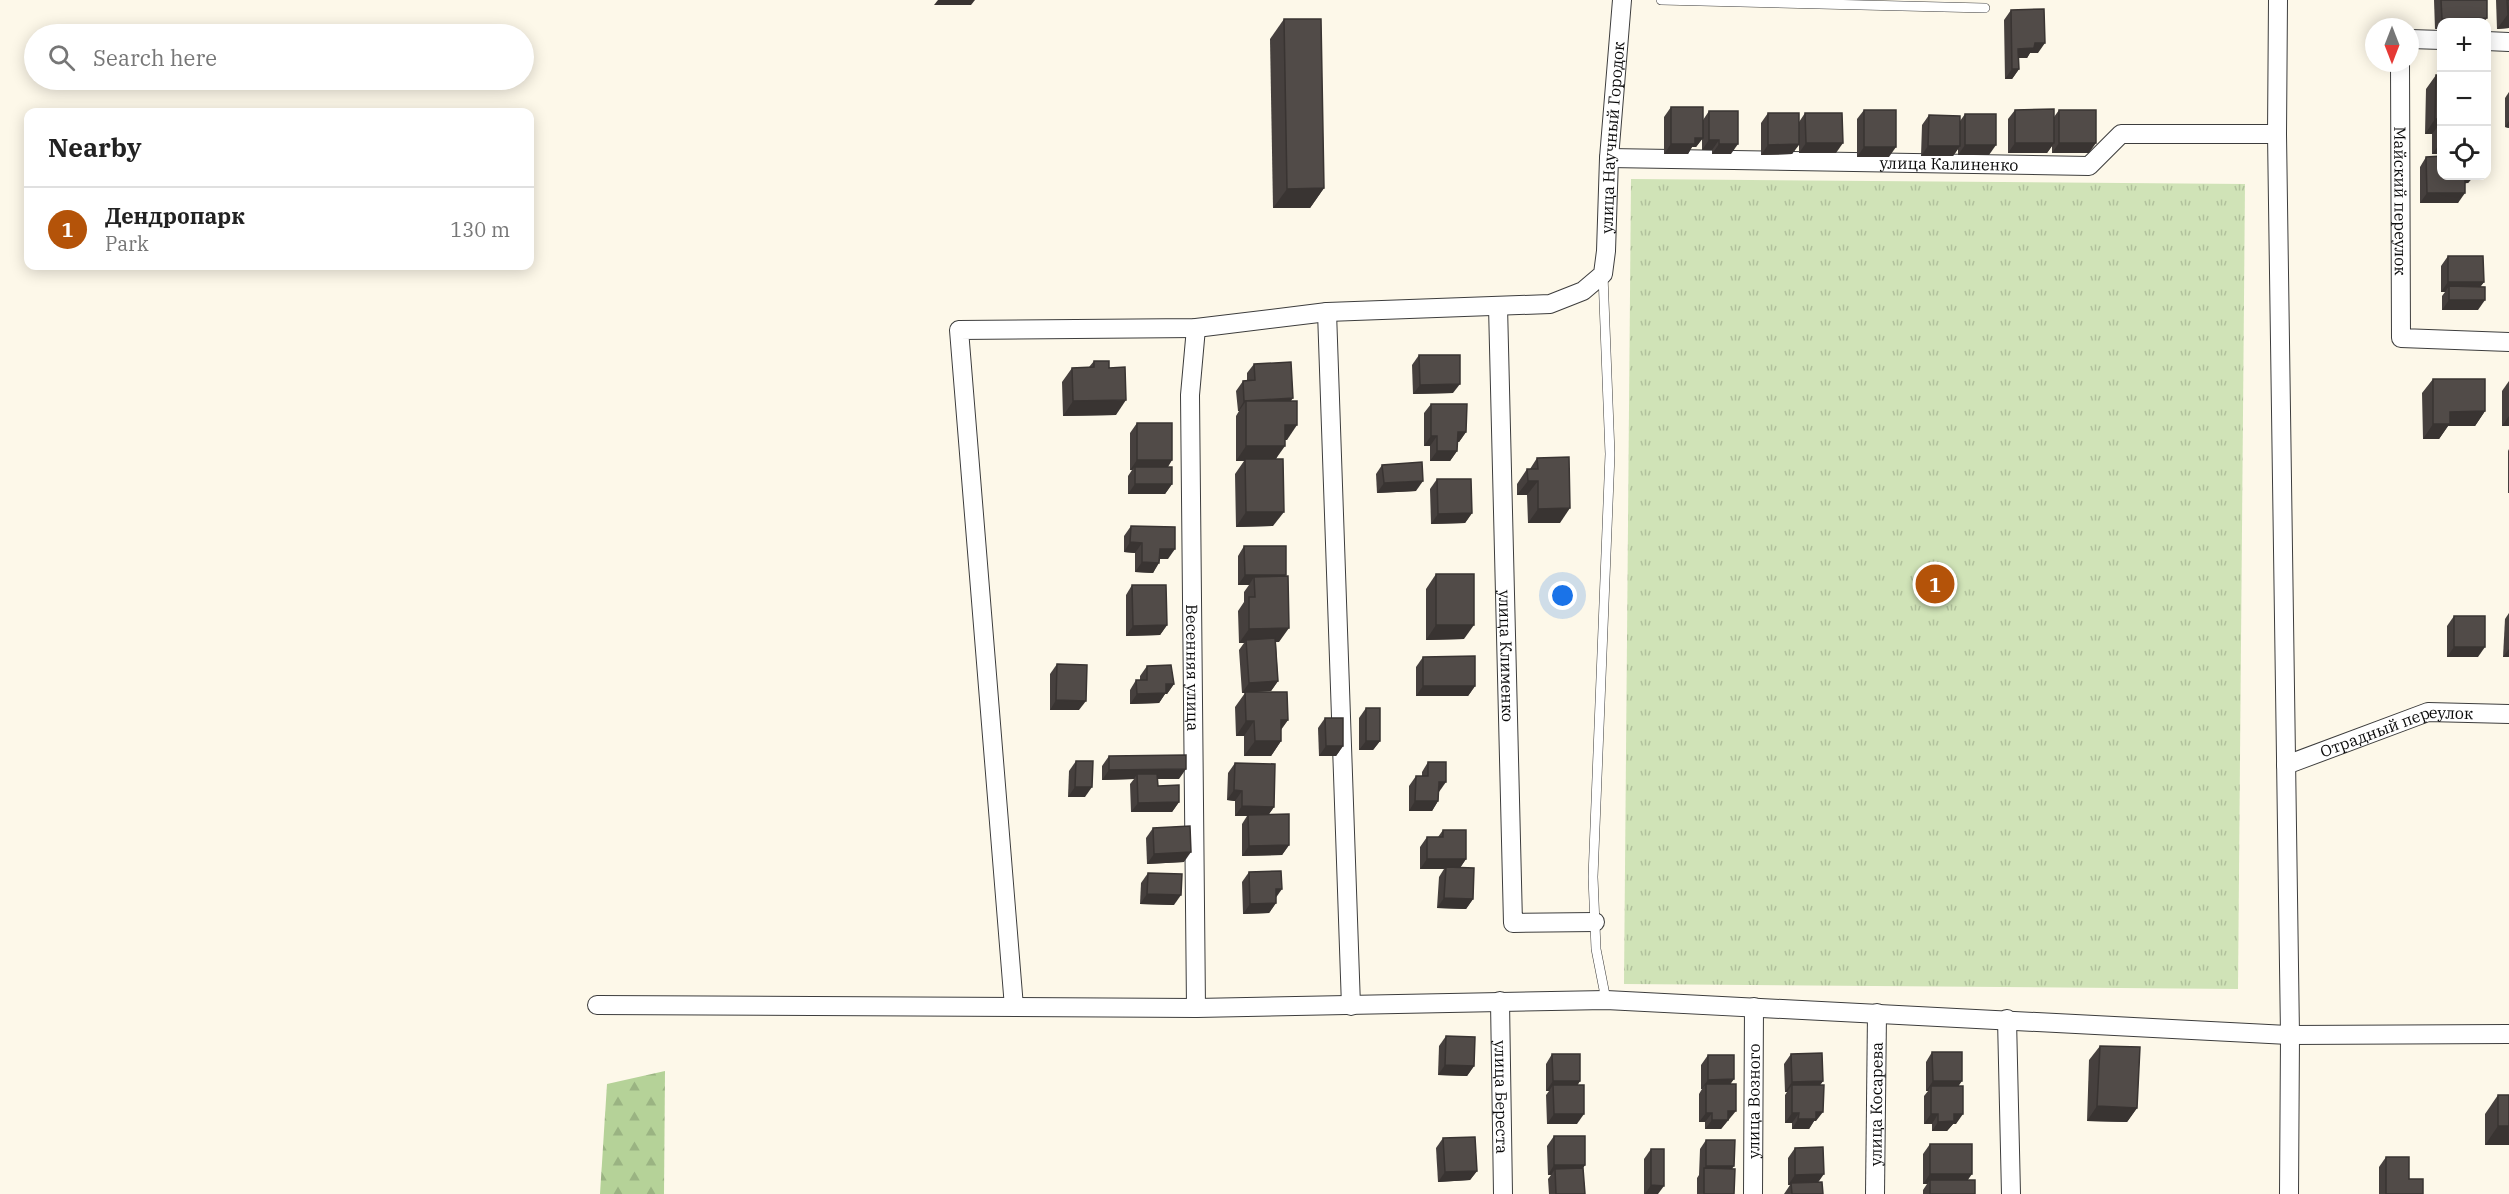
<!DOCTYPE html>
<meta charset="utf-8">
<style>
body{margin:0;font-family:"IBM Plex Serif",serif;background:#f2f2f2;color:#222}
.controls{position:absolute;right:18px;top:18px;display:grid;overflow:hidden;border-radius:12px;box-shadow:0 3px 15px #0003}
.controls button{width:54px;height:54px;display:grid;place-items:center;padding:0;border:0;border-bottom:2px solid #e0e0e0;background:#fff;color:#222;font:30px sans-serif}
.compass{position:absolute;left:2365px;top:18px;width:54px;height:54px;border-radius:50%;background:#fff;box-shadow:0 3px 15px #0003;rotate:180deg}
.you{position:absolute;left:1563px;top:596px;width:21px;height:21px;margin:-15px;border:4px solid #fff;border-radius:50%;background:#1a73e8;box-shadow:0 0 0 9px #1a73e833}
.badge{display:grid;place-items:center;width:39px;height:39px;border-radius:50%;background:#b45309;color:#fff;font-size:20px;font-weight:700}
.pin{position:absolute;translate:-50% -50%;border:3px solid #fff;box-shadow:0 2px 6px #0006}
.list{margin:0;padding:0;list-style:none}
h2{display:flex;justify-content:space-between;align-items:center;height:78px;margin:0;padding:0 24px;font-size:26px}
h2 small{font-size:20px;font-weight:400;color:#767676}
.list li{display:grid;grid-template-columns:39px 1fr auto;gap:18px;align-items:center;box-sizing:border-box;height:84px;padding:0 24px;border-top:2px solid #e0e0e0}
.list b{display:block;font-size:22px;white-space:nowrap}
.list p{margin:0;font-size:20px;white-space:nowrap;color:#767676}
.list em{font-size:20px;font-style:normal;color:#767676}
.icon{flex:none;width:33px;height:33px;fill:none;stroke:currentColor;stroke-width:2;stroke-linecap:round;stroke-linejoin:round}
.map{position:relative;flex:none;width:2509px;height:1194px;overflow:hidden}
.search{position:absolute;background:#fff;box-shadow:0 3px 15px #0003;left:24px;top:24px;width:510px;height:66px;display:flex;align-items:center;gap:15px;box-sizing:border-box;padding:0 21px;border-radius:33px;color:#767676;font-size:22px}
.panel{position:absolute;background:#fff;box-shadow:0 3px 15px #0003;left:24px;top:108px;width:510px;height:162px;border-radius:12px}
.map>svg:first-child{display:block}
.grass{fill:url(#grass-tufts)}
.forest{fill:url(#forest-firs)}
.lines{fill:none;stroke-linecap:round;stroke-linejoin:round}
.lane-casing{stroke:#3d3d3d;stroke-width:10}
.street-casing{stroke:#3d3d3d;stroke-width:20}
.lane{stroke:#fff;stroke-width:9}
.street{stroke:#fff;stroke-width:18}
.wall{fill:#46403e}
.shaded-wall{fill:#393432}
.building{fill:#514b48;stroke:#393432;stroke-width:1.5}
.labels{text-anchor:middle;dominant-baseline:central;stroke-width:6;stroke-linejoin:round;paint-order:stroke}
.street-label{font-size:16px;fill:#0a0a0a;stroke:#fff}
</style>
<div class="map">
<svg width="2509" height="1194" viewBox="0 0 2509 1194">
<defs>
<pattern id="grass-tufts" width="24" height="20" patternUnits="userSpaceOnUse" patternTransform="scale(1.5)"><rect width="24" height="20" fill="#d0e3b7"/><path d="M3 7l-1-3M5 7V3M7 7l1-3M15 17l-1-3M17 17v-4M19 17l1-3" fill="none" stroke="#b1c19c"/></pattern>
<pattern id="forest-firs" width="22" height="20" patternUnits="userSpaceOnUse" patternTransform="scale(1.5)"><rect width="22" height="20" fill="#b5d298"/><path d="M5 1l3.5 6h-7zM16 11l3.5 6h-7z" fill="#9ab382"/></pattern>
</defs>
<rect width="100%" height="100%" fill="#fdf8e9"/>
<path class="grass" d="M1631,179L2245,184L2238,989L1624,984Z"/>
<path class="forest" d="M665,1071L664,1194H600L607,1084Z"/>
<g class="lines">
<g class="lane-casing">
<g id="lane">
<path d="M1661,0L1985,8"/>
<path d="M1603,275L1610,454L1593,877L1596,949L1606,1000"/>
</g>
</g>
<g class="street-casing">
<g id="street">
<path d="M2278,0L2277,134L2290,1035L2289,1194"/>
<path d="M2410,39L2442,40"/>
<path d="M2486,41L2509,42"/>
<path id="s1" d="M2400,63L2401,338L2509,342"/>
<path id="s2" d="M1609,158L2089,166L2121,134H2277"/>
<path id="s3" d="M1498,306L1513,923L1595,922"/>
<path d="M1327,312L1351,1006"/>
<path id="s4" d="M1196,328L1190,395L1196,1008"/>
<path id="s5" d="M2286,765L2428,712L2509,714"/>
<path id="s6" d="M1500,1001L1503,1194"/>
<path d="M597,1005L1196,1008L1606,1000L2290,1035L2509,1034"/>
<path id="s7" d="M1014,1007L959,330L1196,328L1327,312L1550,304L1583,291L1603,274L1606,251L1609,158L1622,0"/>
<path d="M2007,1019L2011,1194"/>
<path id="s8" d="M1753,1194L1754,1007"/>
<path id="s9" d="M1875,1194L1877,1013"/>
</g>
</g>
<use href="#lane" class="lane"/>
<use href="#street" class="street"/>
</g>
<g class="wall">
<path d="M2434,0H2487L2435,29Z"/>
<path d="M2496,0H2509V28L2497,29Z"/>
<path d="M2011,10L2038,53H2030L2027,58H2019V69L2012,79H2005L2004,20Z"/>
<path d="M1284,19L1324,188L1310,208H1273L1270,39Z"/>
<path d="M2436,75H2442V154H2432V134H2425L2426,89Z"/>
<path d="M2509,92V128L2505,127V98Z"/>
<path d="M1671,107L1703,120L1709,111L1731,154H1712V150H1702V139L1696,147H1692L1688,154H1664V117Z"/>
<path d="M1864,110L1889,157H1857V119Z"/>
<path d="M2015,110L2054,117L2059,110L2089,153H2052V146L2047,153H2008V119Z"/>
<path d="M1768,113L1799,122L1805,113L1836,153H1799V145L1792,154L1761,155V123Z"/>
<path d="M1965,114L1989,155H1958V149L1953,156H1921L1922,125L1929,115L1960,121Z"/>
<path d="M2426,157L2442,176H2474L2468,183H2465L2458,203H2420V167Z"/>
<path d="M2448,256L2484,282L2480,287L2478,310H2442V296L2445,292H2441V266Z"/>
<path d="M1419,355L1453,393L1413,394L1412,365Z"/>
<path d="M1094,361L1109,368L1116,415L1063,416L1062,382L1072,368L1089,367Z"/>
<path d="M1254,364L1291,401L1287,440H1285L1276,459L1273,526L1236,527L1235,474L1244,461H1236V416L1239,411H1238L1236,391L1243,381H1247V373Z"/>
<path d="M2433,379L2485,411L2475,426H2448L2439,439H2423L2422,393Z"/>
<path d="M2509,381V426H2502V391Z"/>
<path d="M1431,404L1466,432L1459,442H1457V451L1450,461H1430V446H1424V413Z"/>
<path d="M1137,423L1172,460L1168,467L1172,484L1165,494H1128V476L1132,470H1130V433Z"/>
<path d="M2509,449V493H2508V451Z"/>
<path d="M1537,458L1560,523H1528L1527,495H1517V484L1527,469H1530Z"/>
<path d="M1382,465L1416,491L1377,493L1376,474Z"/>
<path d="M1437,479L1472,513L1465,523L1431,524L1430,489Z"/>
<path d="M1131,526L1168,559H1160L1153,573L1135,572V553L1124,552V536Z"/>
<path d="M1244,546L1285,576L1279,642H1276L1278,681L1271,691L1250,692L1288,720L1281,730V741L1271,756H1244V736H1236L1235,707L1245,693H1242L1239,650L1244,643H1239L1238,611L1244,602V592L1249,585H1238V556Z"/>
<path d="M1436,574L1464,639L1426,640V589Z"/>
<path d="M1132,585L1167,625L1160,635L1126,636V595Z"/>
<path d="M2509,613V657H2503L2505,619Z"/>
<path d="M2454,616L2478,657H2447V626Z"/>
<path d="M1423,657L1475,686L1468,696H1416V667Z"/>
<path d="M1057,664L1079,710H1050V674Z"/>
<path d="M1147,666L1174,684L1167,694H1165L1159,703L1130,704V690L1136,680H1140V676Z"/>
<path d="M1366,708L1380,741L1373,750H1359V718Z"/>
<path d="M1325,718L1343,746L1336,756H1319L1318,728Z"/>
<path d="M1109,756L1179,779H1158V786L1179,802L1172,812H1131L1130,784L1134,779L1102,780V766Z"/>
<path d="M1076,761L1085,797H1068L1069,771Z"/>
<path d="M1428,762L1439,792L1438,801L1432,811H1409V786L1416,776H1422V772Z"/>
<path d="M1235,763L1274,807L1269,814L1289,845L1282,855L1242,856V824L1247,816H1235V801L1227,800L1228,773Z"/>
<path d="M1153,828L1184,862L1147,864L1146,838Z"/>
<path d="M1443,830L1466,859L1460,868L1473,899L1466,909L1437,908L1439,877L1444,869H1420V847L1427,837H1438Z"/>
<path d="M1249,872L1276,897V903L1269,913L1243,914L1242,882Z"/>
<path d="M1148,873L1174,905L1140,904L1141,883Z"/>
<path d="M1446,1036L1474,1066L1467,1076L1438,1075L1439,1046Z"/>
<path d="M2100,1046L2137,1108L2127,1122L2087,1121L2089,1060Z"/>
<path d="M1932,1052L1959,1086L1956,1124H1953L1947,1131H1932V1124H1924V1096L1928,1091H1926V1062Z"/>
<path d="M1552,1054L1580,1081L1577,1085V1124H1547L1546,1095L1549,1091H1546V1064Z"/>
<path d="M1791,1054L1823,1081L1820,1085L1816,1121H1814L1809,1129H1792V1123H1785V1095L1787,1092H1785L1784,1064Z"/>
<path d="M1708,1055L1731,1084L1729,1120H1728L1721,1129H1705V1122H1699V1094L1702,1089H1701V1065Z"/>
<path d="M2498,1095L2509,1145H2485V1114Z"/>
<path d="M1554,1136L1585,1165L1583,1168L1585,1194H1549L1548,1179L1551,1175H1548L1547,1146Z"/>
<path d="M1443,1138L1477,1171L1470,1180L1438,1182L1436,1148Z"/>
<path d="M1706,1140L1732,1169L1734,1194H1697V1178L1699,1175L1700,1149Z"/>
<path d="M1930,1144L1968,1180L1975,1194H1923V1190L1927,1184H1923V1154Z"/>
<path d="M1795,1148L1818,1182L1823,1194H1784L1790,1185H1788V1158Z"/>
<path d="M1651,1149L1658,1194H1644V1159Z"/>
<path d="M2386,1157L2409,1179L2423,1194H2379V1167Z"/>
</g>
<g class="shaded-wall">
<path d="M938,0H975L971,5H934Z"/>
<path d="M2508,14H2509V28L2497,29Z"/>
<path d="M2487,18L2484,22H2442V29H2435L2442,19Z"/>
<path d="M2035,43H2045L2038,53H2030L2027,58H2011L2018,49Z"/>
<path d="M2012,69H2019L2012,79H2005Z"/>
<path d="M2435,119H2442V121L2432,134H2425Z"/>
<path d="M2509,121V128L2505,127Z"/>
<path d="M1695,138H1703L1696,147H1692L1688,154H1664L1671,144Z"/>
<path d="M1709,140H1719L1712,150H1702Z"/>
<path d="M2442,141V154H2432Z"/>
<path d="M1806,143H1843L1836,153H1799Z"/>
<path d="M2015,143H2054L2047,153H2008Z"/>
<path d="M2059,143H2096L2089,153H2052Z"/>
<path d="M1719,144H1738L1731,154H1712Z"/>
<path d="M1799,144L1792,154L1761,155L1768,145Z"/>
<path d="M1965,145H1996L1989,155H1958Z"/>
<path d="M1928,146H1960L1953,156H1921Z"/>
<path d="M1864,147H1896L1889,157H1857Z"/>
<path d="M2463,176H2474L2468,183L2458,184Z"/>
<path d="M1324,188L1310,208H1273L1287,189Z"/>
<path d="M2427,193H2465L2458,203H2420Z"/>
<path d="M2448,282H2484L2477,291L2449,286L2445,292H2441Z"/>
<path d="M2449,300H2485L2478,310H2442Z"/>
<path d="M1460,384L1453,393L1413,394L1420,385Z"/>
<path d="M1293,398L1286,408L1246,401Z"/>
<path d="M1126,400L1116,415L1063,416L1073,401Z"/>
<path d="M1244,401H1246L1239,411H1238Z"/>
<path d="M2485,411L2475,426H2448L2439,439H2423L2433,424L2450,412Z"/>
<path d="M2509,416V426H2502Z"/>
<path d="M1285,425H1297L1287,440H1275Z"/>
<path d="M1458,432H1466L1459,442H1451Z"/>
<path d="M1431,436H1437L1430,446H1424Z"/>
<path d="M1246,446H1285L1275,460L1236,461Z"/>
<path d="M1437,451H1457L1450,461H1430Z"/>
<path d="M1137,460H1172L1165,470L1135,467L1132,470H1130Z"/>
<path d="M1423,481L1416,491L1377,493L1384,483Z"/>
<path d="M1528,481H1538L1527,495H1517Z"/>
<path d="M1135,484H1172L1165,494H1128Z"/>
<path d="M1570,508L1560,523H1528L1538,509Z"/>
<path d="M1246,512H1284L1273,526L1236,527Z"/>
<path d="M1472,513L1465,523L1431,524L1438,514Z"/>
<path d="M1130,542L1142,543L1135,553L1124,552Z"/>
<path d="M1160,549H1175L1168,559H1153Z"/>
<path d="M1142,562L1159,563L1153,573L1135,572Z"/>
<path d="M1245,575H1286L1279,585L1254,577L1249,585H1238Z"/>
<path d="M1167,625L1160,635L1126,636L1133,626Z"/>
<path d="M1436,625H1474L1464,639L1426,640Z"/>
<path d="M1289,628L1279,642L1246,643V640L1244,643H1239L1249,629Z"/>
<path d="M2454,647H2485L2478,657H2447Z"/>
<path d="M2509,649V657H2503Z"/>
<path d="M1278,681L1271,691L1242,693L1249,683Z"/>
<path d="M1166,684H1174L1167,694H1165L1159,703L1130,704L1137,694Z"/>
<path d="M1423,686H1475L1468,696H1416Z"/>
<path d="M1056,700L1086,701L1079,710H1050Z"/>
<path d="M1281,720H1288L1277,734Z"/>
<path d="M1246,721H1254L1244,736H1236Z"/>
<path d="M1255,741H1281L1271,756H1244Z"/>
<path d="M1366,741H1380L1373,750H1359Z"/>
<path d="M1326,746H1343L1336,756H1319Z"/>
<path d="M1186,769L1179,779H1137V774L1134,779L1102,780L1109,770Z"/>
<path d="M1439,782H1446L1439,792Z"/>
<path d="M1075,787H1092L1085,797H1068Z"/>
<path d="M1234,790L1242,791L1235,801L1227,800Z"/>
<path d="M1415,801H1438L1432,811H1409Z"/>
<path d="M1179,802L1172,812H1131L1138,803Z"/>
<path d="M1242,806L1274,807L1267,817L1248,815L1247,816H1235Z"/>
<path d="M1289,845L1282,855L1242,856L1249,846Z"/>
<path d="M1191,852L1184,862L1147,864L1154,854Z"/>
<path d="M1427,859H1466L1459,869L1446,867L1444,869H1420Z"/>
<path d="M1276,889H1282L1275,899Z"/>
<path d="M1147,894L1181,895L1174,905L1140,904Z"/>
<path d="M1444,898L1473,899L1466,909L1437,908Z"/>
<path d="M1276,903L1269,913L1243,914L1250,904Z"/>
<path d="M1445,1065L1474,1066L1467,1076L1438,1075Z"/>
<path d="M1734,1079L1727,1089L1706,1084L1701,1089L1708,1080Z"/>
<path d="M1553,1081H1580L1574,1091L1553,1085L1549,1091H1546Z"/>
<path d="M1823,1081L1816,1091L1792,1085L1787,1092H1785L1792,1082Z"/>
<path d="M1933,1081H1962L1955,1091L1931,1086L1928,1091H1926Z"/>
<path d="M2097,1106L2137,1108L2127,1122L2087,1121Z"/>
<path d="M1728,1111H1736L1721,1129H1705L1712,1120Z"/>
<path d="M1816,1112H1823L1816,1121H1814L1809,1129H1792L1798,1119Z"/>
<path d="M1706,1113H1712L1705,1122H1699Z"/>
<path d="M1792,1113H1799L1792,1123H1785Z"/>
<path d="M1554,1114H1584L1577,1124H1547Z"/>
<path d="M1931,1114H1938L1932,1124H1924Z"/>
<path d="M1954,1114H1963L1956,1124H1953L1947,1131H1932L1938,1122Z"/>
<path d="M2498,1126H2509V1145H2485Z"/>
<path d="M1554,1165H1585L1578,1175L1555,1169L1551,1175H1548Z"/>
<path d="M1706,1166H1734L1727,1176L1704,1169Z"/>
<path d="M1477,1171L1470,1180L1438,1182L1445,1172Z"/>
<path d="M1824,1174L1817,1184L1791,1183L1790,1185H1788L1795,1175Z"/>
<path d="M1930,1174H1972L1965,1184L1930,1180L1927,1184H1923Z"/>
<path d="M1651,1185L1664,1186L1658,1194H1645Z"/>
</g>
<g class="building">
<path d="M2441,0H2487V18L2442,19Z"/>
<path d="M2507,0H2509V14H2508Z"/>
<path d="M2044,9L2045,43H2035L2034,48L2018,49L2019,69H2012L2011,10Z"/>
<path d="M1284,19H1321L1324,188L1287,189Z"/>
<path d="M2436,75H2442V119H2435Z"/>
<path d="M1671,107H1703V138H1695V144H1671Z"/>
<path d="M2054,109V143H2015V110Z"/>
<rect x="1864" y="110" width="32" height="37"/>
<rect x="2059" y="110" width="37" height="33"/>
<path d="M1709,111H1738V144H1719V140H1709Z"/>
<path d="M1768,113H1799V144L1768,145Z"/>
<path d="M1805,113H1842L1843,143H1806Z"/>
<rect x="1965" y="114" width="31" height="31"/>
<path d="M1929,115L1960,116V146H1928Z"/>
<path d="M2442,156V176H2465V193H2427L2426,157Z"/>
<path d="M2448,256H2483L2484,282H2448Z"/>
<path d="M2449,286L2485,287V300H2449Z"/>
<path d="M1419,355H1460V384L1420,385Z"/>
<path d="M1094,361H1109V368L1125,367L1126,400L1073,401L1072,368L1094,367Z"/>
<path d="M1291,362L1293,398L1244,401L1243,381L1255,380L1254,364Z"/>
<path d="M2433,379H2485V411L2450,412V424H2433Z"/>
<path d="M1246,401H1297V425H1285V446H1246Z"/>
<path d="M1431,404H1467L1466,432H1458L1457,451H1437V436H1431Z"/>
<rect x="1137" y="423" width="35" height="37"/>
<path d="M1569,457L1570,508L1538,509V481H1528L1527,469H1538L1537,458Z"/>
<path d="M1245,459H1283L1284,512H1246Z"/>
<path d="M1422,462L1423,481L1384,483L1382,465Z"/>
<rect x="1135" y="467" width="37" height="17"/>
<path d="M1437,479H1471L1472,513L1438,514Z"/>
<path d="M1131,526L1175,527V549H1160L1159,563L1142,562V543L1130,542Z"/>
<path d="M1244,546H1286V575H1245Z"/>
<rect x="1436" y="574" width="38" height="51"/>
<path d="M1288,576L1289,628L1249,629V597H1255L1254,577Z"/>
<path d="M1132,585H1166L1167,625L1133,626Z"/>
<rect x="2454" y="616" width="31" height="31"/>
<path d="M1275,638L1278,681L1249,683L1246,640Z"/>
<path d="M1475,656V686H1423V657Z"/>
<path d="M1057,664L1087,665L1086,701L1056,700Z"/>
<path d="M1171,665L1174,684H1166V693L1137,694L1136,680H1147V666Z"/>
<path d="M1245,692H1287L1288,720H1281V741H1255L1254,721H1246Z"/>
<rect x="1366" y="708" width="14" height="33"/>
<path d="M1325,718H1343V746H1326Z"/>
<path d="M1186,755V769L1109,770V756Z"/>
<path d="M1076,761H1093L1092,787H1075Z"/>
<path d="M1428,762H1446V782H1439L1438,801H1415L1416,776H1428Z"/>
<path d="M1235,763L1275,764L1274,807L1242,806V791L1234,790Z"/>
<path d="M1137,774H1157L1158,786L1179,785V802L1138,803Z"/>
<path d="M1289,814V845L1249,846L1248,815Z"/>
<path d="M1190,826L1191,852L1154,854L1153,828Z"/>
<path d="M1443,830H1466V859H1427V837H1443Z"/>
<path d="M1446,867L1474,868L1473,899L1444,898Z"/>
<path d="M1281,871L1282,889H1276V903L1250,904L1249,872Z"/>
<path d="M1148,873L1182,874L1181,895L1147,894Z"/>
<path d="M1446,1036L1475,1037L1474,1066L1445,1065Z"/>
<path d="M2100,1046L2140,1047L2137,1108L2097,1106Z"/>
<path d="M1932,1052H1962V1081H1933Z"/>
<path d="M1822,1053L1823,1081L1792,1082L1791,1054Z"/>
<path d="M1552,1054H1580V1081H1553Z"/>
<path d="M1708,1055H1734V1079L1708,1080Z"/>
<path d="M1706,1084H1736V1111H1728V1120H1712V1113H1706Z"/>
<path d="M1553,1085H1584V1114H1554Z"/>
<path d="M1792,1085H1824L1823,1112H1816V1119H1798L1799,1113H1792Z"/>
<path d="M1931,1086H1963V1114H1954V1121L1938,1122V1114H1931Z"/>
<rect x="2498" y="1095" width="11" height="31"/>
<rect x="1554" y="1136" width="31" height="29"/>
<path d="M1475,1137L1477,1171L1445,1172L1443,1138Z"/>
<path d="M1706,1140H1735L1734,1166H1706Z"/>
<rect x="1930" y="1144" width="42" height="30"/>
<path d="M1823,1147L1824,1174L1795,1175V1148Z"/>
<path d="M1651,1149H1664V1186L1651,1185Z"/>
<path d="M2386,1157H2409V1179H2423V1194H2386Z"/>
<path d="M1583,1168L1585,1194H1556L1555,1169Z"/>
<path d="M1704,1168L1735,1169L1734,1194H1704Z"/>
<rect x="1930" y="1180" width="45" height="14"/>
<path d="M1822,1182L1823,1194H1792L1791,1183Z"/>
</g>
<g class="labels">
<g class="street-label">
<text stroke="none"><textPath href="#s7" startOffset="1470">улица Научный Городок</textPath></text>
<text stroke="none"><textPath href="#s2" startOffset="340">улица Калиненко</textPath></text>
<text stroke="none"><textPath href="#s1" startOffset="138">Майский переулок</textPath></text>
<text stroke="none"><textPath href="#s3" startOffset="350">улица Клименко</textPath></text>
<text stroke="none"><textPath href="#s4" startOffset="340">Весенняя улица</textPath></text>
<text stroke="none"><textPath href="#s5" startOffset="117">Отрадный переулок</textPath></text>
<text stroke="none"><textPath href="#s6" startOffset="96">улица Береста</textPath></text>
<text stroke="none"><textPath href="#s8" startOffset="93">улица Возного</textPath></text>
<text stroke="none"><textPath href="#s9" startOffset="90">улица Косарева</textPath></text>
</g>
</g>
</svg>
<div class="controls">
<button>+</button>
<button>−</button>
<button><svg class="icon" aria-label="locate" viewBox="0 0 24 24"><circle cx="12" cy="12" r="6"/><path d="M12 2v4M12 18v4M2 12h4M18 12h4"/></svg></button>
</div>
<svg class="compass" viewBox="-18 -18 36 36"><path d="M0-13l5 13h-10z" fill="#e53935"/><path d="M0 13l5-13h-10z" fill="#767676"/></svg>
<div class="you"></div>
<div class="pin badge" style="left:1935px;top:584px">1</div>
<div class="search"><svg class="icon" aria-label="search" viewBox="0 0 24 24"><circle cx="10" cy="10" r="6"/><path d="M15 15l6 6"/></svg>Search here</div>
<section class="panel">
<h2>Nearby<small></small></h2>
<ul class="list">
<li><span class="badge">1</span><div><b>Дендропарк</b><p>Park</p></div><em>130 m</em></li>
</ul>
</section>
</div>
